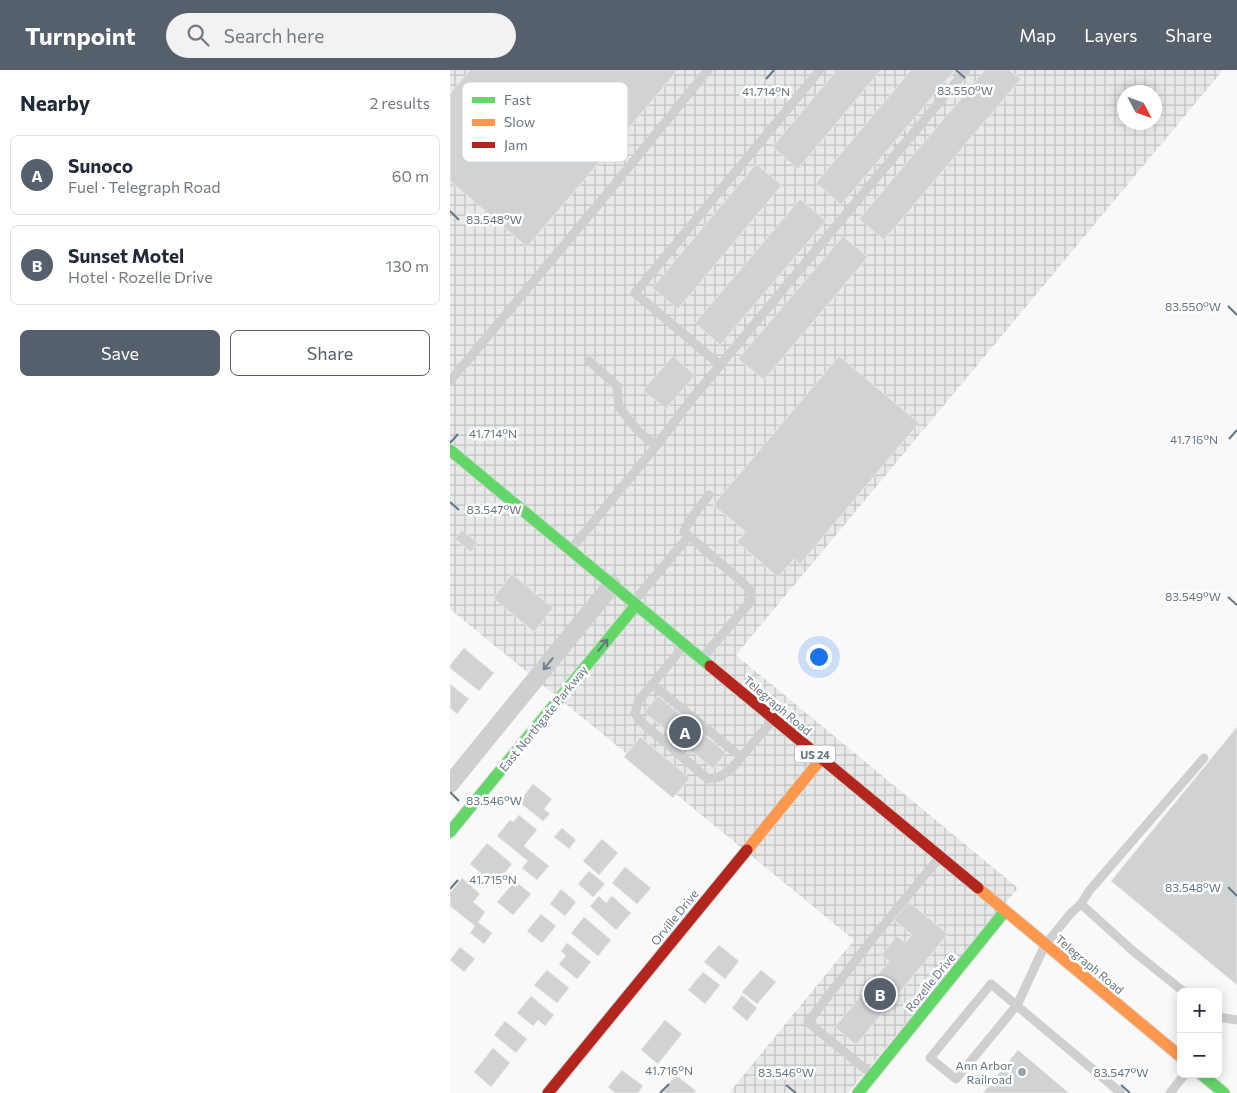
<!DOCTYPE html>
<meta charset="utf-8">
<style>
body{margin:0;font-family:Commissioner,sans-serif;background:#f2f2f3;color:#1f2937}
.controls{position:absolute;right:15px;bottom:15px;display:grid;overflow:hidden;border-radius:8px;box-shadow:0 2px 12px #0003}
.controls button{width:45px;height:45px;display:grid;place-items:center;padding:0;border:0;border-bottom:1px solid #e0e1e3;background:#fff;color:#1f2937;font:25px sans-serif}
.compass{position:absolute;left:667px;top:15px;width:45px;height:45px;border-radius:50%;background:#fff;box-shadow:0 2px 12px #0003;rotate:131deg}
.you{position:absolute;left:368px;top:586px;width:18px;height:18px;margin:-12px;border:4px solid #fff;border-radius:50%;background:#1a73e8;box-shadow:0 0 0 8px #1a73e833}
.badge{display:grid;place-items:center;width:32px;height:32px;border-radius:50%;background:#56606c;color:#fff;font-size:16px;font-weight:700}
.pin{position:absolute;translate:-50% -50%;border:2px solid #fff;box-shadow:0 1px 5px #0006}
.list{margin:0;padding:0;list-style:none}
h2{display:flex;justify-content:space-between;align-items:center;height:65px;margin:0;padding:0 20px;font-size:21px}
h2 small{font-size:16px;font-weight:400;color:#747a83}
.list li{display:grid;grid-template-columns:32px 1fr auto;gap:15px;align-items:center;box-sizing:border-box;height:80px;margin:0 10px 10px;padding:0 10px;border:1px solid #e0e1e3;border-radius:8px}
.list b{display:block;font-size:19px;white-space:nowrap}
.list p{margin:0;font-size:16px;white-space:nowrap;color:#747a83}
.list em{font-size:16px;font-style:normal;color:#747a83}
.actions{display:flex;gap:10px;padding:15px 20px}
.actions a{flex:1;padding:11px 0;border:1px solid #56606c;border-radius:8px;text-align:center;font-size:18px;color:#56606c}
.actions .main{background:#56606c;color:#fff}
.icon{flex:none;width:28px;height:28px;fill:none;stroke:currentColor;stroke-width:2;stroke-linecap:round;stroke-linejoin:round}
.map{position:relative;flex:none;width:787px;height:1023px;overflow:hidden}
header{display:flex;align-items:center;gap:30px;box-sizing:border-box;height:70px;padding:0 25px;background:#56606c;color:#fff}
header strong{font-size:24px}
nav{display:flex;gap:28px;margin-inline-start:auto;font-size:18px}
.search{width:350px;height:45px;background:#f2f2f3;display:flex;align-items:center;gap:12px;box-sizing:border-box;padding:0 18px;border-radius:28px;color:#747a83;font-size:19px}
main{display:flex}
aside{flex:1;background:#fff}
.map>svg:first-child{display:block}
.industrial{fill:url(#industrial-grid);fill-rule:evenodd}
.building{fill:#d0d2d3;stroke:#e8e8e8}
.lines{fill:none;stroke-linecap:round;stroke-linejoin:round}
.fast-casing{stroke:#d5d6d7;stroke-width:13}
.slow-casing{stroke:#d5d6d7;stroke-width:13}
.jam-casing{stroke:#d5d6d7;stroke-width:13}
.lane{stroke:#cecfd0;stroke-width:9}
.street{stroke:#cecfd0;stroke-width:18}
.fast{stroke:#63d668;stroke-width:11}
.slow{stroke:#ff974d;stroke-width:11}
.jam{stroke:#b3261e;stroke-width:11}
.oneway{stroke:#657683}
.oneway2{stroke:#707f8b}
.ticks{fill:none;stroke:#657683;stroke-width:2}
.poi-dot{fill:#99a4ac;stroke:#fff;stroke-width:2}
.labels{text-anchor:middle;dominant-baseline:central;stroke-width:5;stroke-linejoin:round;paint-order:stroke}
.shield{fill:#fff;stroke:#939fa8;stroke-width:1}
.shield-label{font-size:11px;font-weight:bold;fill:#657683}
.street-label{font-size:12px;fill:#657683;stroke:#fff}
.poi-label{font-size:12px;fill:#657683;stroke:#fff;text-anchor:end}
.key{fill:#fff;stroke:#d1d6da;stroke-width:1}
.key-label{font-size:14px;fill:#657683}
.ticks-label{font-size:12px;text-anchor:middle;fill:#657683;stroke:#fff;stroke-width:5;stroke-linejoin:round;paint-order:stroke}
</style>
<header>
<strong>Turnpoint</strong>
<div class="search"><svg class="icon" aria-label="search" viewBox="0 0 24 24"><circle cx="10" cy="10" r="6"/><path d="M15 15l6 6"/></svg>Search here</div>
<nav><a>Map</a><a>Layers</a><a>Share</a></nav>
</header>
<main>
<aside>
<h2>Nearby<small>2 results</small></h2>
<ul class="list">
<li><span class="badge">A</span><div><b>Sunoco</b><p>Fuel · Telegraph Road</p></div><em>60 m</em></li>
<li><span class="badge">B</span><div><b>Sunset Motel</b><p>Hotel · Rozelle Drive</p></div><em>130 m</em></li>
</ul>
<div class="actions"><a class="main">Save</a><a>Share</a></div>
</aside>
<div class="map">
<svg width="787" height="1023" viewBox="0 0 787 1023">
<defs>
<pattern id="industrial-grid" width="8" height="8" patternUnits="userSpaceOnUse" patternTransform="scale(1.25)"><rect width="8" height="8" fill="#e8e9e9"/><path d="M0 4h8M4 0v8" fill="none" stroke="#c0c1c2"/></pattern>
</defs>
<rect width="100%" height="100%" fill="#f9f9f9"/>
<path class="industrial" d="M0,0H773L286,585L568,818L398,1023H279L404,870L0,539ZM674,22H704V52H674Z"/>
<g class="building">
<path d="M20,0H228L77,177L0,111V24Z"/>
<path d="M387,0H431L348,99L322,77Z"/>
<path d="M461,0H505L391,135L366,113Z"/>
<path d="M535,0H559L571,9L434,170L409,149Z"/>
<path d="M306,94L332,115L228,239L202,218Z"/>
<path d="M350,129L376,151L270,275L245,253Z"/>
<path d="M393,166L418,187L314,310L288,289Z"/>
<path d="M223,286L245,305L216,339L193,320Z"/>
<path d="M389,286L469,353L350,494L344,489L328,507L287,472L296,462L263,435Z"/>
<path d="M12,460L28,473L21,482L5,469Z"/>
<path d="M62,504L103,538L84,562L43,528Z"/>
<path d="M14,578L44,603L29,621L0,598V595Z"/>
<path d="M0,614L19,629L7,644L0,638Z"/>
<path d="M208,626L276,683L263,699L194,642Z"/>
<path d="M787,657V915L661,811Z"/>
<path d="M190,667L240,708L223,728L174,687Z"/>
<path d="M83,714L102,729L94,739L100,744L93,751L69,732Z"/>
<path d="M69,745L87,760L74,776L99,796L87,810L72,798L78,791L47,766L60,750L63,752Z"/>
<path d="M112,758L126,770L119,779L104,767Z"/>
<path d="M152,769L168,783L149,805L133,791Z"/>
<path d="M37,773L62,794L45,815L20,794Z"/>
<path d="M175,797L201,818L187,834L162,813Z"/>
<path d="M139,801L155,814L143,827L128,814Z"/>
<path d="M12,808L30,824L23,832L35,842L28,852L42,863L34,874L20,863L25,856L0,836V823Z"/>
<path d="M65,811L81,824L63,845L47,832Z"/>
<path d="M111,819L126,832L115,846L100,834Z"/>
<path d="M149,826L156,833L162,826L181,843L166,860L140,836Z"/>
<path d="M459,832L498,864L406,975L385,957L439,891L431,885L447,866L455,873L462,865L444,850Z"/>
<path d="M91,844L106,856L92,873L77,861Z"/>
<path d="M134,847L161,870L148,886L121,863Z"/>
<path d="M117,873L141,892L127,909L109,894L116,886L111,881Z"/>
<path d="M269,875L289,891L275,909L254,892Z"/>
<path d="M10,877L25,889L14,902L0,890Z"/>
<path d="M97,900L119,918L107,933L84,915Z"/>
<path d="M311,900L326,912L307,934L292,922Z"/>
<path d="M253,902L270,915L255,934L238,920Z"/>
<path d="M292,925L307,938L297,951L282,938Z"/>
<path d="M81,926L104,945L95,956L88,950L83,956L67,943Z"/>
<path d="M215,950L232,964L208,994L191,980Z"/>
<path d="M55,951L77,969L66,983L44,965Z"/>
<path d="M43,978L60,993L41,1017L24,1002Z"/>
<path d="M568,980L619,1023H533Z"/>
<path d="M172,1000L193,1016L188,1023H165L158,1017Z"/>
<path d="M226,1005L246,1021L244,1023H216L213,1021Z"/>
</g>
<g class="lines">
<g class="fast-casing">
<g id="fast">
<path d="M0,380L260,596"/>
<path d="M0,762L186,535"/>
<path d="M751,1004L774,1023"/>
<path d="M408,1023L555,841"/>
</g>
</g>
<g class="slow-casing">
<g id="slow">
<path d="M297,780L371,689"/>
<path d="M528,818L731,987"/>
</g>
</g>
<g class="jam-casing">
<g id="jam">
<path d="M260,596L528,818"/>
<path d="M98,1023L297,780"/>
</g>
</g>
<g class="lane">
<path d="M270,295L185,223L370,0"/>
<path d="M0,311L156,125L258,0"/>
<path d="M206,376L237,335L516,0"/>
<path d="M122,478L206,376L188,361L169,337L167,316L139,291"/>
<path d="M185,530L238,467"/>
<path d="M233,577L189,630L185,643L190,651L258,709L269,707L280,700L322,651"/>
<path d="M253,587L299,533L302,526L299,519L291,511L234,462C239,448 250,437 259,425"/>
<path d="M202,614L291,687"/>
<path d="M631,834L639,821L754,688"/>
<path d="M768,947L787,950"/>
<path d="M420,1003L358,952L423,868L488,789"/>
<path d="M671,1023L541,914L480,988L506,1009L567,935L595,875L621,843L631,834L683,881L734,922"/>
<path d="M720,1023L735,1004"/>
</g>
<path class="street" d="M0,714L162,515"/>
<use href="#fast" class="fast"/>
<use href="#slow" class="slow"/>
<use href="#jam" class="jam"/>
</g>
<defs><path id="oneway-shaft" d="M-6 0H5M1.5-3L5.5 0L1.5 3" fill="none" stroke-width="1.6" stroke-linecap="round" stroke-linejoin="round" transform="scale(1.25)"/></defs>
<use class="oneway" href="#oneway-shaft" transform="translate(153 575) rotate(-51)"/>
<use class="oneway2" href="#oneway-shaft" transform="translate(98 594) rotate(129)"/>
<path class="ticks" d="M506,0L515,8M316,9L324,0M0,141L9,150M778,236L787,245M779,369L787,360M0,373L8,364M0,432L9,440M778,527L787,535M0,722L9,731M778,817L787,826M0,819L8,810M336,1015L346,1023M671,1015L680,1023M210,1023L219,1014"/>
<circle class="poi-dot" cx="572" cy="1002" r="5"/>
<g class="labels">
<rect class="shield" x="345" y="675.5" width="40" height="17" rx="4"/>
<g class="shield-label">
<text x="365" y="684">US 24</text>
</g>
<g class="street-label">
<text transform="translate(328 635) rotate(40)">Telegraph Road</text>
<text transform="translate(93 648) rotate(-51)">East Northgate Parkway</text>
<text transform="translate(224 847) rotate(-51)">Orville Drive</text>
<text transform="translate(640 894) rotate(40)">Telegraph Road</text>
<text transform="translate(480 912) rotate(-51)">Rozelle Drive</text>
</g>
<g class="poi-label">
<text x="562" y="995">Ann Arbor<tspan x="562" dy="14">Railroad</tspan></text>
</g>
</g>
<rect x="12" y="12" width="166" height="80" rx="8" class="key"/>
<rect x="22" y="27" width="23" height="6" fill="#63d668"/>
<rect x="22" y="49" width="23" height="7" fill="#ff974d"/>
<rect x="22" y="72" width="23" height="6" fill="#b3261e"/>
<g class="key-label">
<text x="54" y="35">Fast</text>
<text x="54" y="57">Slow</text>
<text x="54" y="80">Jam</text>
</g>
<g class="ticks-label">
<text x="515" y="25">83.550°W</text>
<text x="316" y="26">41.714°N</text>
<text x="44" y="154">83.548°W</text>
<text x="743" y="241">83.550°W</text>
<text x="43" y="368">41.714°N</text>
<text x="744" y="374">41.716°N</text>
<text x="44" y="444">83.547°W</text>
<text x="743" y="531">83.549°W</text>
<text x="44" y="735">83.546°W</text>
<text x="43" y="814">41.715°N</text>
<text x="743" y="822">83.548°W</text>
<text x="219" y="1005">41.716°N</text>
<text x="336" y="1007">83.546°W</text>
<text x="671" y="1007">83.547°W</text>
</g>
</svg>
<div class="controls">
<button>+</button>
<button>−</button>
</div>
<svg class="compass" viewBox="-18 -18 36 36"><path d="M0-13l5 13h-10z" fill="#e53935"/><path d="M0 13l5-13h-10z" fill="#747a83"/></svg>
<div class="you"></div>
<div class="pin badge" style="left:235px;top:662px">A</div>
<div class="pin badge" style="left:430px;top:924px">B</div>
</div>
</main>
